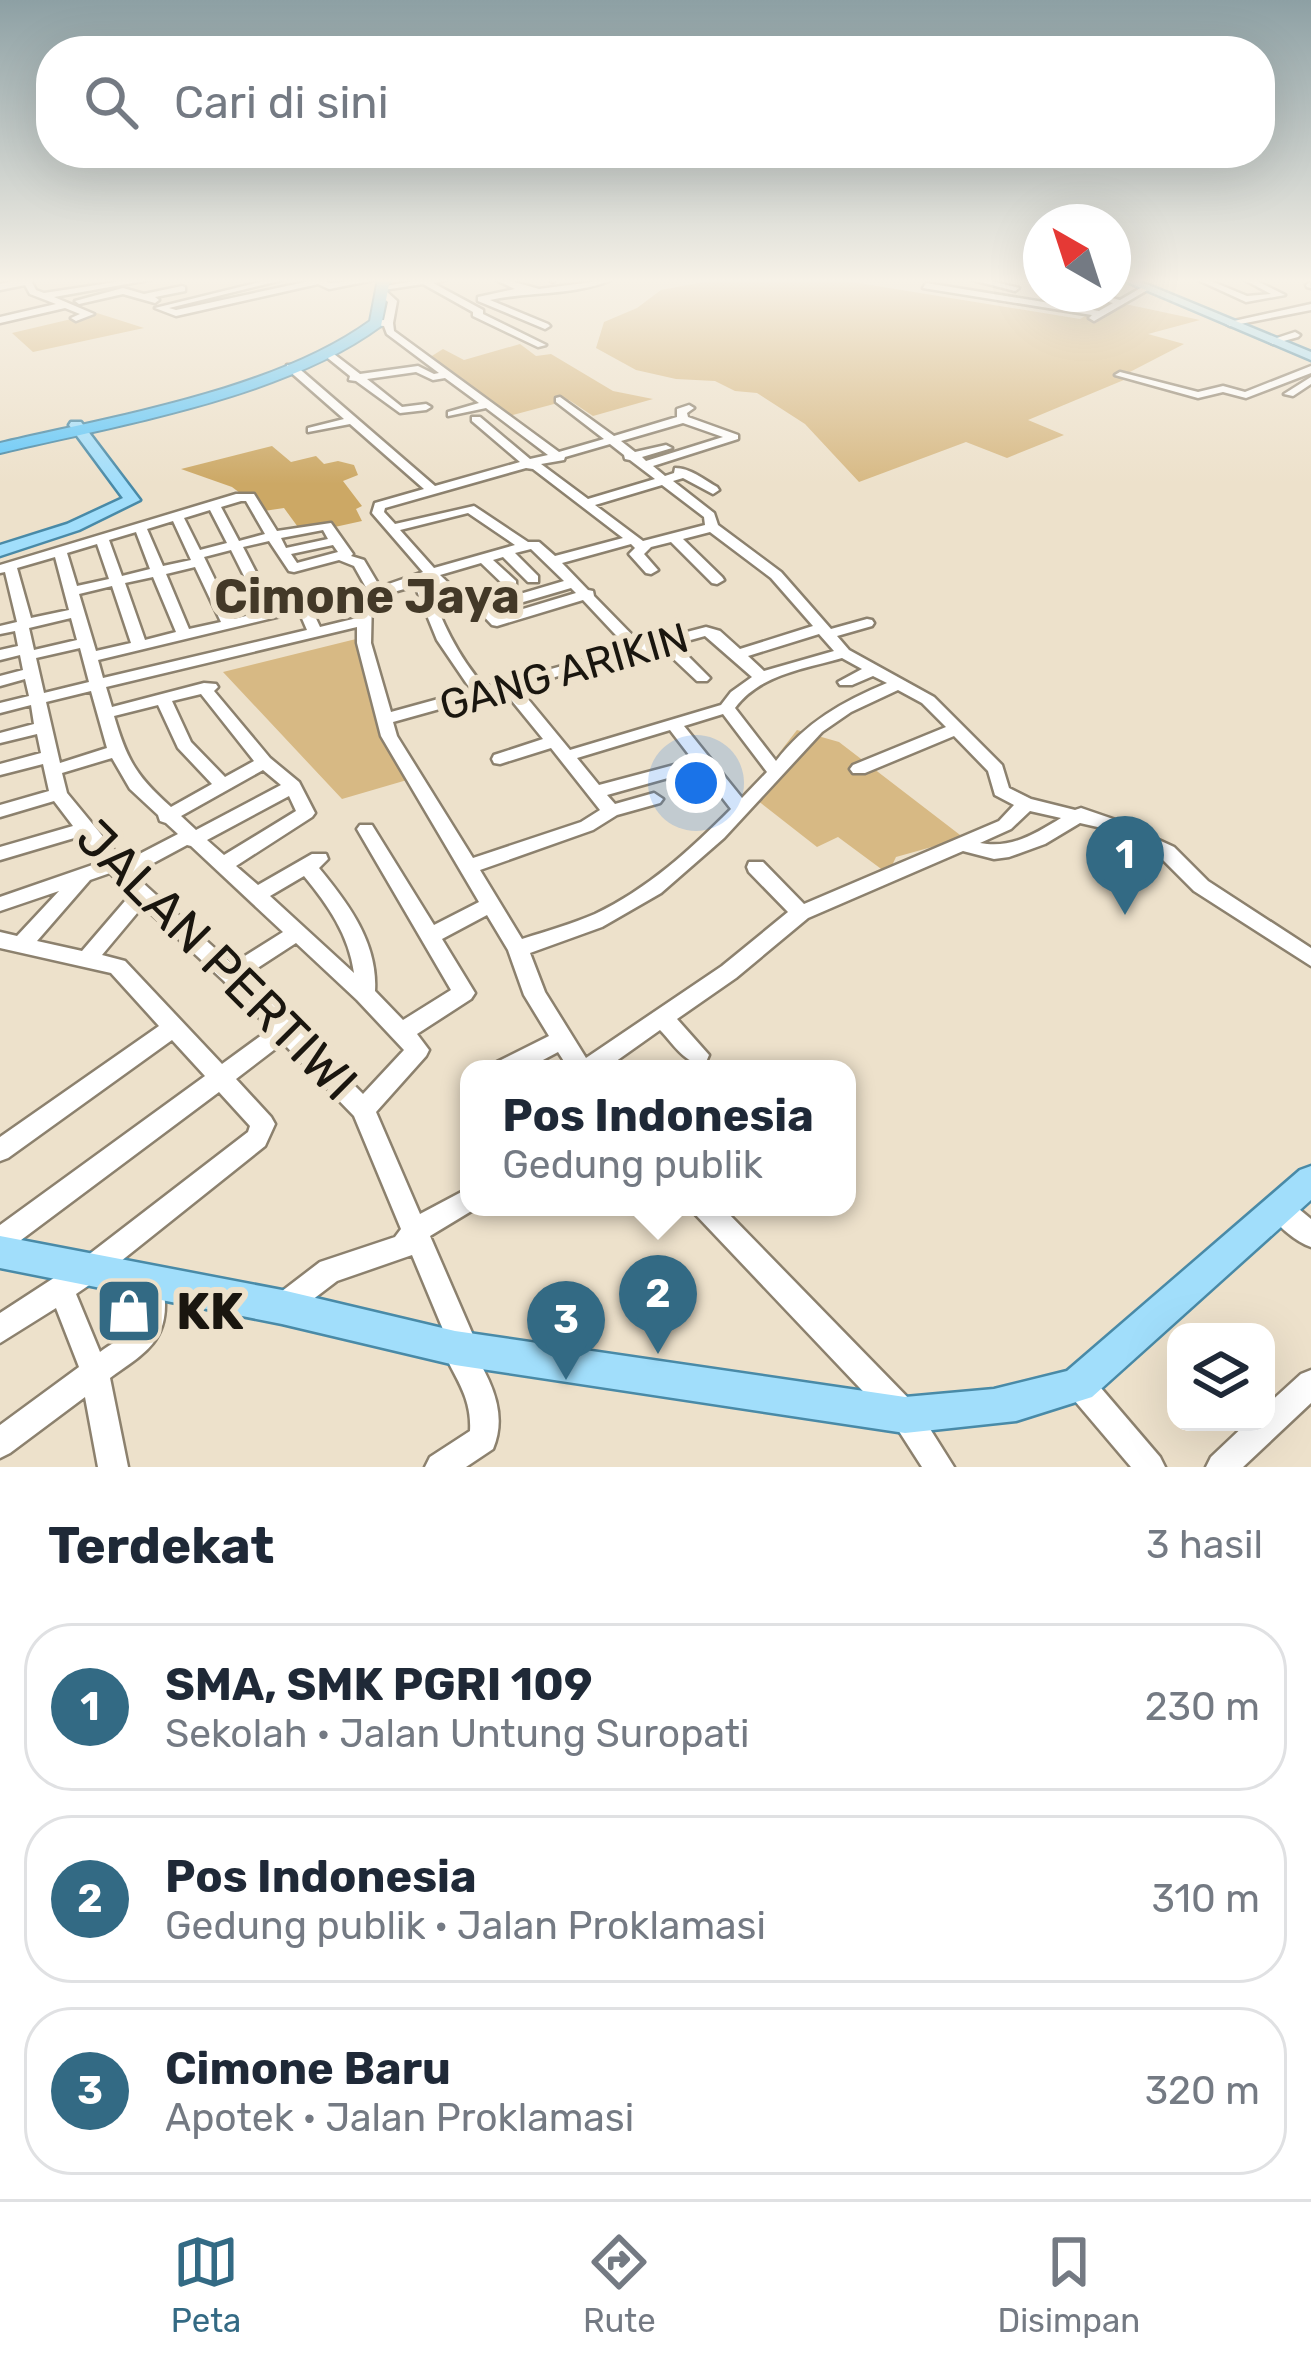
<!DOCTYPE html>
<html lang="id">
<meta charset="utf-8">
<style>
body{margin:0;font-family:Rubik,sans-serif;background:#f6f6f7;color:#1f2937}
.controls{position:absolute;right:36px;bottom:36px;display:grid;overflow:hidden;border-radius:24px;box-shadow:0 12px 48px #0002}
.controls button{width:108px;height:108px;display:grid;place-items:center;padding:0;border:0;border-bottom:3px solid #e0e1e3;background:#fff;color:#1f2937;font:60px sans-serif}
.compass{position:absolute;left:1023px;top:204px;width:108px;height:108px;border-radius:50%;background:#fff;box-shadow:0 12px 48px #0002;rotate:321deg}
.you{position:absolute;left:696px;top:783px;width:42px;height:42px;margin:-30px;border:9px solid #fff;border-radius:50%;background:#1a73e8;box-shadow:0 0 0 18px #1a73e833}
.badge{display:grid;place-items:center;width:78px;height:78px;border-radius:50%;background:#336a84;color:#fff;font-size:39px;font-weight:700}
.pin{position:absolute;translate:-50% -99px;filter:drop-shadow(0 3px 6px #0008)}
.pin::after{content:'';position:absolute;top:63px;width:42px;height:36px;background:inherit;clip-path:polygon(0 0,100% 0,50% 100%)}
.popup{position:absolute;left:460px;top:1060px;width:396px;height:156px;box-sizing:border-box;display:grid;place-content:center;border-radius:24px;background:#fff;filter:drop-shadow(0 3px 9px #0005);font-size:39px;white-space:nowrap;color:#747a83}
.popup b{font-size:45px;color:#1f2937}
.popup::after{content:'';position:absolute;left:50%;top:100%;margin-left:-24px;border:24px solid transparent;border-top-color:#fff}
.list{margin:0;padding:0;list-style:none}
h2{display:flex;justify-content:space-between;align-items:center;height:156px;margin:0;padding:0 48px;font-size:51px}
h2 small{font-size:39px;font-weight:400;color:#747a83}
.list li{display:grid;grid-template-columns:78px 1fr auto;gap:36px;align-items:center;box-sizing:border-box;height:168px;margin:0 24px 24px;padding:0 24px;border:3px solid #e0e1e3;border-radius:48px}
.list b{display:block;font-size:45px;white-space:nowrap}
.list p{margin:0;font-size:39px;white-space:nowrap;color:#747a83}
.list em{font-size:39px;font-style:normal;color:#747a83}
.icon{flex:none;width:66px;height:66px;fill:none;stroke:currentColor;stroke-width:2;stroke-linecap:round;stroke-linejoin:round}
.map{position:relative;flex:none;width:1311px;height:1467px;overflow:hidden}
.search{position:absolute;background:#fff;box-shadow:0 12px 48px #0002;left:36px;right:36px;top:36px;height:132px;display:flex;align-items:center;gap:30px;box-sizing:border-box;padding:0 42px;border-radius:48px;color:#747a83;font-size:45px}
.sheet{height:732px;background:#fff}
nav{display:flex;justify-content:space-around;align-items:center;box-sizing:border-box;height:168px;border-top:3px solid #e0e1e3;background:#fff;font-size:33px;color:#747a83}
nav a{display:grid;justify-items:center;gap:6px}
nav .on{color:#336a84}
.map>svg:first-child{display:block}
.green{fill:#d7b984}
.forest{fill:#cca865}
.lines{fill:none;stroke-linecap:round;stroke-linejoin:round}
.minor-casing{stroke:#8c816e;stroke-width:5}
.major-casing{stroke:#498aa7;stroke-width:5}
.highway-casing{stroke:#498aa7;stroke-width:4}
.minor{fill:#fff;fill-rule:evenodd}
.major{fill:#a1defb;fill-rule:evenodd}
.highway{fill:#63c8f9;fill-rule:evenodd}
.labels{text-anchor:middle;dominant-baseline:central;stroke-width:12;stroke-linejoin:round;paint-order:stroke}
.street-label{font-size:42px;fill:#1a160f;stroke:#ede1cb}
.quarter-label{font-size:48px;font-weight:bold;fill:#433928;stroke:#ede1cb}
.near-street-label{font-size:51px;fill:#1a160f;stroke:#ede1cb}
.near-poi-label{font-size:51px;font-weight:bold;fill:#1a160f;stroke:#ede1cb;text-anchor:start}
</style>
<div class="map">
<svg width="1311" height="1467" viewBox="0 0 1311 1467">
<rect width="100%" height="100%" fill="#ede1cb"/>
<g class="green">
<path d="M720,279H834L1080,319L1111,301L1200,320L1148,334L1184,344L1126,374L1131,377L1028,420L1064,435L1007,458L966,442L859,482L805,424L757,393L735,391L715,381L676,379L636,370L596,348L604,322L637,308L661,290Z"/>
<path d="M97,313L144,328L33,352L12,333Z"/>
<path d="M520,344L536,356L551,354L613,391L653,399L593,416L569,400L509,416L427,359L443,349L464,360Z"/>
<path d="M356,639L386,747L407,780L342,799L223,672Z"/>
<path d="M797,730L839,742L964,838L896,857L888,874L838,837L817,847L748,793Z"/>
</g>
<path class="forest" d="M272,446L291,462L316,456L324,464L338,461L354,465L358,475L343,481L362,506L356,509L362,521L303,534L284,508L264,511L232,487L181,469Z"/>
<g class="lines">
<g class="minor-casing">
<g id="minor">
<path d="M22,279H30L36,290L44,293L136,279H154L54,297L94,314L76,321L71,318L80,314L65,308L0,323V317L56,304L30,294L25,285L0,290V284Z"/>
<path d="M272,279H286L169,308L176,310L310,281L308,279H319L330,283L379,279L329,289L318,284L176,316L155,308Z"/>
<path d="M427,279H449L433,283L483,310V314L546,345L538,347L473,316V312L423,284L383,290L379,287Z"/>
<path d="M494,279H504L539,289L614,279C574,296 531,291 490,300L548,324L550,326L545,329L478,301V297L515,289Z"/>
<path d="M548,279H557L553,282Z"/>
<path d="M969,279H984L1019,288L1015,291Z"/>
<path d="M1041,279V283L1036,280L1037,279Z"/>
<path d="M1113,279H1126L1113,284Z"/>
<path d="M1196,279H1206L1247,296L1271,294L1243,279H1253L1285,295L1246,302Z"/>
<path d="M1310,282L1311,288L1307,287L1306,285Z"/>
<path d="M926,283L1099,311L1113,303L1079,294H1095L1120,300L1144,286L1151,288L1094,321L1089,318L1092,315L923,288Z"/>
<path d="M182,286L185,287V291L155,297L159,300L155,303L123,294L79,304L75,301L123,288L144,294Z"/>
<path d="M380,291H386L397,301L393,323L394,331L559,452L604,439L556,402V398L560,397L614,436L677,417V409L689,405L694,408L687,413L688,417L738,435V439L653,466L665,476L674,473L675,468C690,468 703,479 717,487L719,490L713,494L683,478L673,481L714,513L718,525L781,572L831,629L867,619L872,620L874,623L872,626L837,636L849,650L934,697L1002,765L1009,788L1031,799L1075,810L1081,808L1113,819L1174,847L1208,881L1311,948V966L1194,891L1160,857L1102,828L1080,823L1045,844L1009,857L994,859L963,851L808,918L736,978L677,1019L709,1055L706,1062C687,1068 673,1043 660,1030L605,1069H569L558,1052L526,1069H494L497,1062L549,1036L524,995L508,950L487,915L442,939L475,993L471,999L417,1034L429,1050L426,1056L376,1112L420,1214L469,1188V1207H478L430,1236L479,1349L476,1356C493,1385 507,1416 493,1449L466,1467H425L430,1457L470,1431C472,1397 455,1378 442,1349L447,1339L412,1255L337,1281L291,1316L282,1320L273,1316L269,1307L273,1298L320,1262L395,1237L401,1229L354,1116L283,1043L236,1079L271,1117L275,1124L265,1146L101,1277L76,1294L100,1352C110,1344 127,1336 135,1326C145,1313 136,1289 142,1274L151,1270L160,1274C165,1284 164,1292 165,1303C166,1344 140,1356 110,1378L128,1467H98L85,1397L10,1453L0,1458V1425L79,1367L56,1308L0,1343V1313L83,1259L248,1132L250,1126L219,1092L9,1249L0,1252V1225L205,1076L172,1040L8,1158L0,1161V1137L159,1026L111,973L0,948V932L17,936L59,891L0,911V897L101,862L81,836L0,860V847L73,826L54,801L0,817V805L49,791L43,764L0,775V764L41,753L37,734L0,743V733L34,724L31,705L0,713V703L29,696L25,679L0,686V676L23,670L20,655L0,660V650L18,646L15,631L0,634V626L17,622L5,572L0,573V565L236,494H254L277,531L331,523L353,554L351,556L364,560L380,587L423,572L372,513L375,503L424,489L350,424L308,432V428L344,419L287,369V365H295L435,486L520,462L472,421V417H480L530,459L548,455L486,408L448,416V412L479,403L445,378L433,380L416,372L367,379L402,407L426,404L431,407L426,410L400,413L356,381L349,380L350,376L324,355V351H330L360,374L418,366L434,374L439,373L387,334L384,326L373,325V321L384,320L388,302L380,295ZM683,423L723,437L646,461L642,457L672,448L666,445L635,452L621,441ZM610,444L624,455L625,459L630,460L655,479L588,499L541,464L564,460L565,457ZM526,468L533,469L623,538L555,556L539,542H528L474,506L395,524L384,512L385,508ZM662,485L704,517L705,525L643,541L595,505ZM241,501H246L265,534L239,541L221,507ZM210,510L227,543L200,550L184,518ZM468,513L515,545L434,568L400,530ZM173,521L191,560L163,566L147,529ZM323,530L328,539L286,548L281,538ZM136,532L150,569L122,576L109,540ZM710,532L771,578L813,626L740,649L720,631L706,627L641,644L594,596L593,591L588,590L562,563L631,544L635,548L629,554L646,573L651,574L658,570L644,554L651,547L671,542L712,583L717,584L724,580L722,577L683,539ZM269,541L289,571L294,572L339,560L354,566L368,591L358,596L357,618L320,627L312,610L294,605L275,609L243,547ZM97,544L109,579L77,586L67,553ZM333,545L338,552L297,563L291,554ZM531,549L564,581L503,599L501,602L503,605H513L571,588L576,593L500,616L483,599L464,598L440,575L481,563L506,587H516V581L493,560L503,557L528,582H538V576L515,553ZM231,550L262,612L234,619L204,557ZM55,557L69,610L31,618L17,568ZM195,567L221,622L189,629L166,574ZM153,577L176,632L145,640L125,583ZM430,580L455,605L474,606L492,625L497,626L583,600L628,648L485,687C457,656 441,620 427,581ZM112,586L131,643L96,651L79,594ZM415,586L437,640L471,690L391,712L371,643L372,598ZM293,613L301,616L307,630L103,678L98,660ZM71,618L77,640L34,650L29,628ZM357,627V643L381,736L479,902L434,925L372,825H360L357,829L451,990L403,1020L375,991C378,943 348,903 319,868L328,859L326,854H312L258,885L236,866L312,817L315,813L299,782L270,758L214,691L218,687L216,684L204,683L112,707L106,687ZM819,634L834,651L764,671L748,656ZM705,636L752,677L731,692L721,705L570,750L518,687L662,648L697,681H707L710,678L676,644ZM80,648L89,682L44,693L36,658ZM842,658L862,669L838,682L840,685H852L873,676L887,683C843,701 805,723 776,761L735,708C760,674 805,669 842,658ZM898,690L922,703L946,727L853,765L850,769L853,773H865L954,736L988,771L995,795L1014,805L999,821L804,904L763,862H749L747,867L749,872L788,912L722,966L586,1058L545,992L530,953L602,927L661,893L724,838L822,732L851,712ZM91,691L107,748L60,763L46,702ZM504,691L543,739L494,755L492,759L494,763L500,764L551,748L600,810L581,822L473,858L397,736L393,722ZM201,694L254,761L225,777L191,742L172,701ZM158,705L178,748L212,784L171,807C136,776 127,760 114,716ZM723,714L767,772L742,798L684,726ZM670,730L693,760L599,785L577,758ZM112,758L130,789L158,815L160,821L166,823L178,834L124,862L67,793L62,773ZM700,769L731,809C690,850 648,889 595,914C572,924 547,931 522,939L480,870L593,830L617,815L660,803L663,799L654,793L615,804L607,795ZM263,770L281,785L196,830L181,816ZM289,796L296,811L224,855L207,840ZM1030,811L1061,818C1035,834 1011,849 980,843L1011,829ZM187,845L191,846L283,932L232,964L133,874ZM110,873L131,894L82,951L37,941L90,880ZM304,876C328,905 349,935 354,973L270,896ZM143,906L224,981L270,1029L222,1064L125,961L102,955ZM296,943L357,1000L404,1050L363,1094L245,976Z"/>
<path d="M1311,304V310L1230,326L1225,323Z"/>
<path d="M1295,332L1300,335L1298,337L1273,344L1268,341Z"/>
<path d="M1311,366V373L1246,398L1223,392L1198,398L1115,375L1120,372L1198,392L1223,386L1245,392Z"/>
<path d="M1311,377V384L1293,396L1284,394Z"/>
<path d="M1279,1196L1288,1200L1311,1219V1247C1295,1241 1274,1224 1267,1208L1270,1200Z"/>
<path d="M693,1207H722L915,1405L954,1467H922L895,1425L696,1215Z"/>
<path d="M1079,1370L1089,1374L1160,1457L1165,1467H1131L1069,1394L1065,1384L1069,1374Z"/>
<path d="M1311,1370V1403L1243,1467H1206L1211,1457L1248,1422H1266V1406L1301,1374Z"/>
</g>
</g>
<g class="major-casing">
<g id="major">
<path d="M1120,279H1134L1311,352V360Z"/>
<path d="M71,422H81L140,500L79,530L0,556V545L67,524L123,498L69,425Z"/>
<path d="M1311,1166V1200L1092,1397L1016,1421L905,1433L455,1365L282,1324L0,1268V1236L282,1290L455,1331L905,1397L994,1389L1067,1371L1300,1170Z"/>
</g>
</g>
<g class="highway-casing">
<path id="highway" d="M378,279H390L381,326C284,398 117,425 0,453V443C114,416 275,390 370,321Z"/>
</g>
<use href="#minor" class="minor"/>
<use href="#major" class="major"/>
<use href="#highway" class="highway"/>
</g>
<linearGradient id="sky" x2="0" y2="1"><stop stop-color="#8da0a4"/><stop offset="0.58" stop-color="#f7f2e8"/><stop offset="1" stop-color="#f7f2e8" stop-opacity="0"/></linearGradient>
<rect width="1311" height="484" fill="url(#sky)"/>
<defs>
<g id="shop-square" transform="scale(3.45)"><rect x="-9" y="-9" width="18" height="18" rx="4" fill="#336a84" stroke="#ede1cb"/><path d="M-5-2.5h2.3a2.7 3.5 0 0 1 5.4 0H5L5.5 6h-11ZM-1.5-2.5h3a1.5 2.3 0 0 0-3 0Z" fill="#fff"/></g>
</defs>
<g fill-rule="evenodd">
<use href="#shop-square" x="129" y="1311"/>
</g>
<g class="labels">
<g class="street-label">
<text transform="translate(564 672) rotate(-16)">GANG ARIKIN</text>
</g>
<g class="quarter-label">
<text x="367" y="596">Cimone Jaya</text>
</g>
<g class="near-street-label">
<text transform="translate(217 960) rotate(45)">JALAN PERTIWI</text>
</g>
<g class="near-poi-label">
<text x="176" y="1311">KK</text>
</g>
</g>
</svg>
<div class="controls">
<button><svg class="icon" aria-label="layers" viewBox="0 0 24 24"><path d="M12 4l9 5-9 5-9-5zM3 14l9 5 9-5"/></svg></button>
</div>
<svg class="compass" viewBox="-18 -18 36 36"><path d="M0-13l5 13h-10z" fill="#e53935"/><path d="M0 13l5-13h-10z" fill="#747a83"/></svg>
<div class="you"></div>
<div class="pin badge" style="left:1125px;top:915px">1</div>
<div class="pin badge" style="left:658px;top:1354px">2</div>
<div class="popup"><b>Pos Indonesia</b>Gedung publik</div>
<div class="pin badge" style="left:566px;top:1380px">3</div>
<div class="search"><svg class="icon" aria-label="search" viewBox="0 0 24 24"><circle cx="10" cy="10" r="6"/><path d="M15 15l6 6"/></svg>Cari di sini</div>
</div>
<section class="sheet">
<h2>Terdekat<small>3 hasil</small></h2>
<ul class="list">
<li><span class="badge">1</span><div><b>SMA, SMK PGRI 109</b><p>Sekolah · Jalan Untung Suropati</p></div><em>230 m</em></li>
<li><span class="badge">2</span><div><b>Pos Indonesia</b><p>Gedung publik · Jalan Proklamasi</p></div><em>310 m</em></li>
<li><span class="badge">3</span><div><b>Cimone Baru</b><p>Apotek · Jalan Proklamasi</p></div><em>320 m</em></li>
</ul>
</section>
<nav>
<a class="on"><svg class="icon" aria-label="map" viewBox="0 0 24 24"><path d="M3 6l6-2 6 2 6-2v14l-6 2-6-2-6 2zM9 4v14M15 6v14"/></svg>Peta</a>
<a><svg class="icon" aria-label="directions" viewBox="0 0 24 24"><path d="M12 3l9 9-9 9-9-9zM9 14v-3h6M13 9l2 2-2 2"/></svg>Rute</a>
<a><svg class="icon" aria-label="saved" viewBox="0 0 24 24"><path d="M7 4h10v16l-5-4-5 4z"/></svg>Disimpan</a>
</nav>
